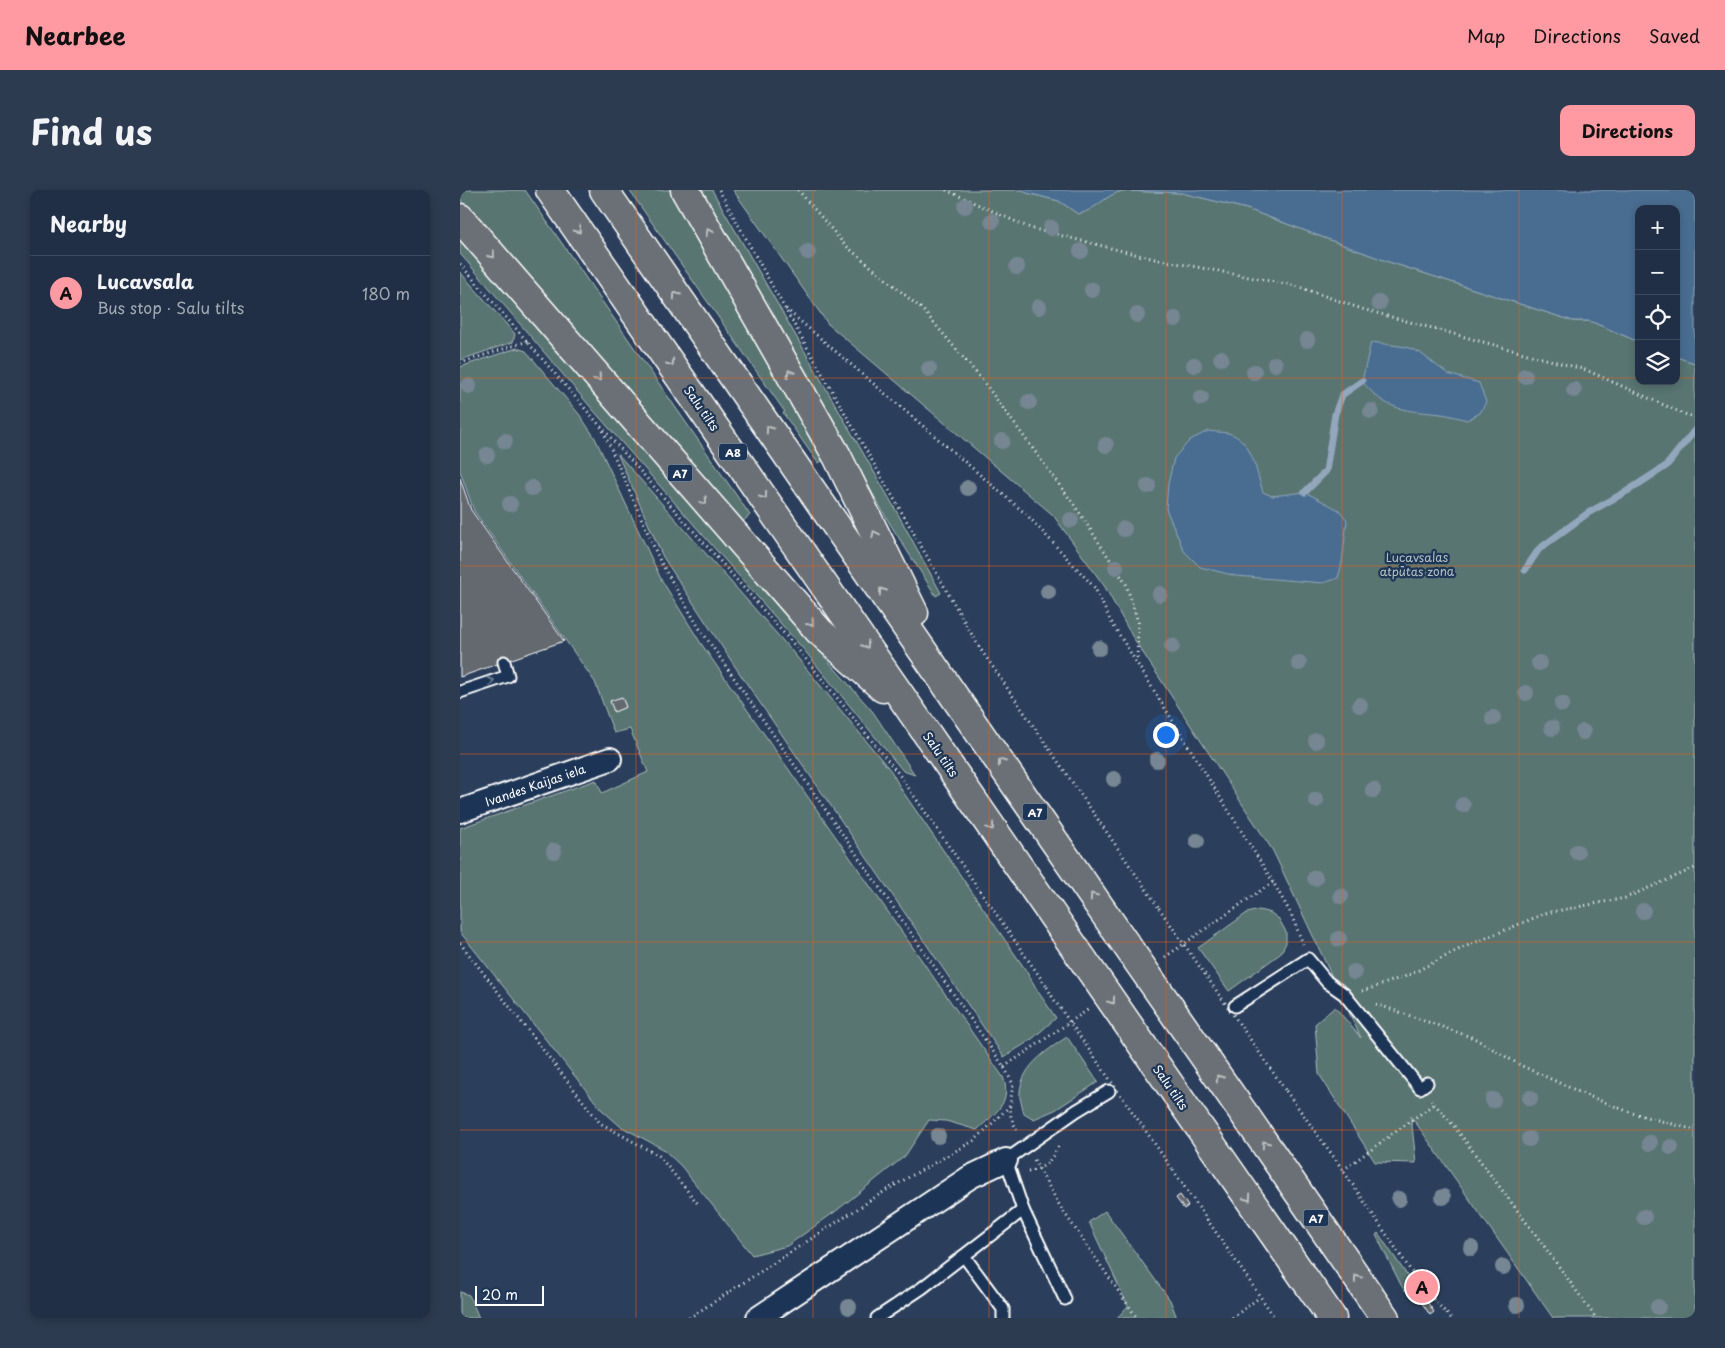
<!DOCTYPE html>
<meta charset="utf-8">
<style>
body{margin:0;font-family:"Playpen Sans",sans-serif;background:#2d3b50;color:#f1f3f6}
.controls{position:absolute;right:15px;top:15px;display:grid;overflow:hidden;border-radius:10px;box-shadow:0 2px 8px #0003}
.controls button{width:45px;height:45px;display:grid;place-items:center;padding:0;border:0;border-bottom:1px solid #3d4a5e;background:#202f45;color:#f1f3f6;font:25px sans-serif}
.scale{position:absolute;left:15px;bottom:12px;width:69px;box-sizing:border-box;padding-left:5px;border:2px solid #fff;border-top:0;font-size:14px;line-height:18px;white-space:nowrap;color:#fff;-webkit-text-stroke:4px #1d3557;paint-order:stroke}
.you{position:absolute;left:705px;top:544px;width:18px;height:18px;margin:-12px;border:4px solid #fff;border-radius:50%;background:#1a73e8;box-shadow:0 0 0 8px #1a73e833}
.badge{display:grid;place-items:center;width:32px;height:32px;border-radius:50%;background:#ff9aa2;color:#111;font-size:16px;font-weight:700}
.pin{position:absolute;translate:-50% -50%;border:2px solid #fff;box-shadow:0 1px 5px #0006}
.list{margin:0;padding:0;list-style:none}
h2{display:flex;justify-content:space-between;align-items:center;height:65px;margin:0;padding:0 20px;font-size:21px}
h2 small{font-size:16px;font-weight:400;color:#a2a9b3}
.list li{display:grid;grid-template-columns:32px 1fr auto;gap:15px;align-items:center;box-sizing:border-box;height:75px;padding:0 20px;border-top:1px solid #3d4a5e}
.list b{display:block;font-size:19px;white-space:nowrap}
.list p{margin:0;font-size:16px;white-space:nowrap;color:#a2a9b3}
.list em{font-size:16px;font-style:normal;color:#a2a9b3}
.icon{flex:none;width:28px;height:28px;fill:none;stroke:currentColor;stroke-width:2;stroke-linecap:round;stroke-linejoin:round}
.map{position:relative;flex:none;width:1235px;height:1128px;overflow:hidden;border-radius:10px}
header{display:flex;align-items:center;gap:30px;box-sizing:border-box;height:70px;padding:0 25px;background:#ff9aa2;color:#111}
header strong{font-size:24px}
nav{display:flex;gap:28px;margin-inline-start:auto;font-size:18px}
.intro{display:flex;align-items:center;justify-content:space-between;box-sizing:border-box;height:120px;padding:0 30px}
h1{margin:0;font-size:35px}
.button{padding:12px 22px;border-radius:10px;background:#ff9aa2;color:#111;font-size:18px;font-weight:700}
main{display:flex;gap:30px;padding:0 30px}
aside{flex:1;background:#202f45;border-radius:10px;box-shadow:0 2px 8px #0003}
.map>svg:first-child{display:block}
.green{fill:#587472;stroke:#acbab8}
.water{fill:#496d90;stroke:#92a7bc}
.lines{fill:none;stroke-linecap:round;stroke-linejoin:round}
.stream{stroke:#92a7bc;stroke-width:7}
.building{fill:#63696e;stroke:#fff}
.lane-casing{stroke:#fff;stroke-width:15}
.street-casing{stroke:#fff;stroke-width:26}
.highway-casing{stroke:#fff;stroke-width:31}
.path{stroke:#fff;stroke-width:3;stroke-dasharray:1 4;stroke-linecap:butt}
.lane{stroke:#1d3557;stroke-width:11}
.street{stroke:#1d3557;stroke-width:22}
.highway{stroke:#6a7074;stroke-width:28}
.highway-bridge-casing{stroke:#fff;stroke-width:31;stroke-linecap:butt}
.path-bridge{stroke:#fff;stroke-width:3;stroke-dasharray:1 4;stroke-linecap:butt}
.highway-bridge{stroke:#6a7074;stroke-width:28}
.tree{fill:#768693}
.oneway{stroke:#bcbfc0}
.oneway2{stroke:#6c7c92}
.grid{fill:none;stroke:#e96118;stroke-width:1;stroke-opacity:0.55}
.labels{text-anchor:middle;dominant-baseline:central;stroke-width:4.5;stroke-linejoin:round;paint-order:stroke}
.shield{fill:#1d3557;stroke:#bbc2cd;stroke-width:1}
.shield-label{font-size:11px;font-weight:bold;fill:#fff}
.street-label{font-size:12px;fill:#fff;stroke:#1d3557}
.park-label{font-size:12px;fill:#b4c0c0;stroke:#1d3557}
</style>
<header>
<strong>Nearbee</strong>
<nav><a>Map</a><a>Directions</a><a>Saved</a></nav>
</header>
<div class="intro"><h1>Find us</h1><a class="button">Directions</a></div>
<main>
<aside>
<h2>Nearby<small></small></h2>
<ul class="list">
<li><span class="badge">A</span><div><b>Lucavsala</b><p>Bus stop · Salu tilts</p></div><em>180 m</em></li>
</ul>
</aside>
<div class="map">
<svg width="1235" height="1128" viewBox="0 0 1235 1128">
<rect width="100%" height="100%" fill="#2b3f5c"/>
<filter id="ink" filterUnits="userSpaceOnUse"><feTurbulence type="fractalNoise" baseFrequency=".02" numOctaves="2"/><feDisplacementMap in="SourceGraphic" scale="10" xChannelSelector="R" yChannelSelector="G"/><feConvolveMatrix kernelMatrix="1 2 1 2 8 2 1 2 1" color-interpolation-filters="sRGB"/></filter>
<g filter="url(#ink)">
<g class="green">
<path d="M0,0H65L290,325L280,334L16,29L0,9Z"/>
<path d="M169,0H211L366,269L358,273L323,223L325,222Z"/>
<path d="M240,0H252L433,315L481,403L476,406L430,334Z"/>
<path d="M273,0H562L567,3L599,11L618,24C635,20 645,5 662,1L722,3L787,19L929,72L1113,131H1130L1179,152V191H1216V167L1235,173V1128H1093L951,926L956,973L915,972L859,884L855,834L875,817L901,848L813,661L672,446L645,397L593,325L368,134Z"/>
<path d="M0,49L100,166L413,522L455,585L443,581L344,460L134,221L3,67L0,64Z"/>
<path d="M0,82L55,144L53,152L0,170Z"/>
<path d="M57,158L66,161L119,224L135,248L201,389L240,452L543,887C553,913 534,924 517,940L486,931L469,930L445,966L376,1021L327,1056L292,1065L221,976L203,959L160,936L141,919L0,742V638L136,590L142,603L188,582L170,539L154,543L135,492L14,321L0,281V177Z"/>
<path d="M157,263L331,460L431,581L441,599L565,779L579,803L596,828L571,850L544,867L278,481L203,367Z"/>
<path d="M799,720L811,723L819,729L826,742V753L820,764L769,801L738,758L787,723Z"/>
<path d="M607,847L638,892L595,920L574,929L564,923C563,918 561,913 560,908C558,878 586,861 607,847Z"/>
<path d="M645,1021L710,1110L717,1128H657L668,1116L629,1032Z"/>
<path d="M918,1043L951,1091L952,1095L950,1098L945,1101L941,1095L916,1045Z"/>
<path d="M0,1102L9,1105L19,1128H0Z"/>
</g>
<g class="water">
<path d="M562,0H1235V173L1216,167V19H1179V152L1130,131H1113L929,72L787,19L722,3L662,1C645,5 635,21 618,24L599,11L567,3Z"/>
<path d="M911,152L946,157L959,162L988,184L1019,193L1026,212L1020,223L1007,230C999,228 990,225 981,224C944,220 927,222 902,191Z"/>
<path d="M748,241C754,242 761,242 768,243C793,249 796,283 803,302L812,306L845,302L879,320L887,330L882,373L878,388L864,393L776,386L740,377L724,361L706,319L708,294L714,268L730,250Z"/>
</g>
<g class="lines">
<g class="stream">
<path d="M845,302L866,281L875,224L882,205L902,191"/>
<path d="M1065,380L1079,359L1128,323L1169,300L1206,276L1235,240"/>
</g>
</g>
<g class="building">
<path d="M0,288L11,320L104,451L0,487Z"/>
<path d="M162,507L166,517L154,522L150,511Z"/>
<path d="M720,1005L728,1016L724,1019L716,1008Z"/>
<path d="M966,1110L974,1122L970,1125L962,1113Z"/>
</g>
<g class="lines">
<g class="lane-casing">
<g id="lane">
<path d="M0,502L48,486L44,472"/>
<path d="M775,816L848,769L867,792L884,804L960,898L967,893"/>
<path d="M504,1066L543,1119V1128"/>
<path d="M605,1109L563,1020L546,970L616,921L649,901"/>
<path d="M417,1128L462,1098L563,1020"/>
</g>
</g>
<g class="street-casing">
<g id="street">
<path d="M0,621L150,569"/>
<path d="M298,1128L510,987L546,970"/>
</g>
</g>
<g class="highway-casing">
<g id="highway">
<path d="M90,0C269,256 446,514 624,771"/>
<path d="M144,0L660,746"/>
<path d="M225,0L377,266L454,423"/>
<path d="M0,28L359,441L423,498"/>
<path d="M787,928L925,1128"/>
<path d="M751,954L872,1128"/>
</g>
</g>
<g class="path">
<path d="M259,0L324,117L519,457L699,718"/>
<path d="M338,0L385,55L463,120L523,191L615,316L666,394L678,432L677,472"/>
<path d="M486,0L570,38L695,69L836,96L902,119L1126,180L1224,224L1235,227"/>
<path d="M0,74L142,238L200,371L238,436L544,877L553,894L550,916L551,928L558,943"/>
<path d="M326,119L566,324L635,398L650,430L813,692"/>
<path d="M0,173L68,151"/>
<path d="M144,240L336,457L438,583L587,797"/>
<path d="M0,753L140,933L199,966L239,1015"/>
<path d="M705,767L813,692L831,724L843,754"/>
<path d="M902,801L912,798L949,785L1002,758L1086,723L1165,708L1235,678"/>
<path d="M916,814L1014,848L1060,875L1126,905L1172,923L1235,940"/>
<path d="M544,877L629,819"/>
<path d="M826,901L876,970L962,1097L991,1128"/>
<path d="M971,910L994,936L1084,1056L1136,1128"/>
<path d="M574,970L601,1018L677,1128"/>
<path d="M713,980L815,1128"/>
<path d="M883,980L974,914"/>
<path d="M568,982C587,977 590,972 599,955"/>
<path d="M229,1128L428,999L515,950L550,916"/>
<path d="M772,1128L800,1107"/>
</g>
<use href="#lane" class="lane"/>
<use href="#street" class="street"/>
<use href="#highway" class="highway"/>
<g class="highway-bridge-casing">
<g id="highway-bridge">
<path d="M660,746L787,928"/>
<path d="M624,771L751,954"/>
</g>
</g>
<g class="path-bridge">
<path d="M699,718L826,901"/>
<path d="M587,797L593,808L713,980"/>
</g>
<use href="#highway-bridge" class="highway-bridge"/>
</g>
<g class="tree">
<circle cx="505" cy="16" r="8"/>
<circle cx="532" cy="31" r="8"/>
<circle cx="591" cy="38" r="8"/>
<circle cx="621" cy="61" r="8"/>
<circle cx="348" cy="62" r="8"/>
<circle cx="557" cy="77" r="8"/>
<circle cx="632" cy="100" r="8"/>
<circle cx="919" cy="113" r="8"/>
<circle cx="579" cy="117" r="8"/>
<circle cx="677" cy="125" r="8"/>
<circle cx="715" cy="129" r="8"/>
<circle cx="847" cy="150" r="8"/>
<circle cx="761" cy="168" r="8"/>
<circle cx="815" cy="174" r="8"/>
<circle cx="734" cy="175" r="8"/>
<circle cx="469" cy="179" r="8"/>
<circle cx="794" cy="182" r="8"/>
<circle cx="1065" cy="186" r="8"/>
<circle cx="9" cy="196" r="8"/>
<circle cx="1114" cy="200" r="8"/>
<circle cx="741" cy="208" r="8"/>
<circle cx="569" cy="212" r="8"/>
<circle cx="911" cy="221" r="8"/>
<circle cx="45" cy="251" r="8"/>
<circle cx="542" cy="251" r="8"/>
<circle cx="646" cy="255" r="8"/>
<circle cx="27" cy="265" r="8"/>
<circle cx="688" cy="296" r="8"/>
<circle cx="72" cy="298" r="8"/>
<circle cx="508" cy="298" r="8"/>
<circle cx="50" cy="314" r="8"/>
<circle cx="611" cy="330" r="8"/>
<circle cx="664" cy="339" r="8"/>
<circle cx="656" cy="377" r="8"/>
<circle cx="588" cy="402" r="8"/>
<circle cx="700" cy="404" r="8"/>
<circle cx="712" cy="456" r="8"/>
<circle cx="639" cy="458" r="8"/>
<circle cx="839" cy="473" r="8"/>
<circle cx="1079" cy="473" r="8"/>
<circle cx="1066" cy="503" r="8"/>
<circle cx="1102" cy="514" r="8"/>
<circle cx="900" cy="515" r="8"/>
<circle cx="1033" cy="528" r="8"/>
<circle cx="1092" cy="538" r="8"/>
<circle cx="1123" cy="542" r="8"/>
<circle cx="856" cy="551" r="8"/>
<circle cx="697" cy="570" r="8"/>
<circle cx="654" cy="589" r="8"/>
<circle cx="913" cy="600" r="8"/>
<circle cx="856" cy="610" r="8"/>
<circle cx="1003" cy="615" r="8"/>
<circle cx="737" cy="651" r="8"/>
<circle cx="94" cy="661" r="8"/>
<circle cx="1117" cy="662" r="8"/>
<circle cx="855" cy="688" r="8"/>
<circle cx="881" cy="706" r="8"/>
<circle cx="1183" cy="721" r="8"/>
<circle cx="879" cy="749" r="8"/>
<circle cx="894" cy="782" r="8"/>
<circle cx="1070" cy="908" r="8"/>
<circle cx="1033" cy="910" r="8"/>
<circle cx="478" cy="946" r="8"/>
<circle cx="1069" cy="949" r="8"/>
<circle cx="1190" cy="953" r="8"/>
<circle cx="1211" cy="957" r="8"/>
<circle cx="983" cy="1007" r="8"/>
<circle cx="939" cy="1009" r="8"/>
<circle cx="1184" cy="1027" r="8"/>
<circle cx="1011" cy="1058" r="8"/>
<circle cx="1043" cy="1077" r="8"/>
<circle cx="1057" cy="1115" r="8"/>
<circle cx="389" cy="1117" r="8"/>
<circle cx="1198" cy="1117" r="8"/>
</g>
<defs><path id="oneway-chevron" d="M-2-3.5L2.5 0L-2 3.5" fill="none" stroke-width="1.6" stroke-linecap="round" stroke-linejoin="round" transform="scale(1.25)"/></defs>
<g class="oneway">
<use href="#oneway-chevron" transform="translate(118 40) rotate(55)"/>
<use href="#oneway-chevron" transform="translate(249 42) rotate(-120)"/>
<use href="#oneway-chevron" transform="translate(32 65) rotate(49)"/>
<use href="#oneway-chevron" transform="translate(216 105) rotate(-125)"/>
<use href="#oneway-chevron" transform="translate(211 173) rotate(55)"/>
<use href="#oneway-chevron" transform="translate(330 183) rotate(-120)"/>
<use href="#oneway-chevron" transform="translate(138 188) rotate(49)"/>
<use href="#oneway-chevron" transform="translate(309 239) rotate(-125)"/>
<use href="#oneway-chevron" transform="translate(304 306) rotate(55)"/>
<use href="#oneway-chevron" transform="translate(244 311) rotate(49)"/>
<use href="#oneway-chevron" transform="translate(415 344) rotate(-116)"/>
<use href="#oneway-chevron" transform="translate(422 401) rotate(-125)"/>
<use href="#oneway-chevron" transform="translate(351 433) rotate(49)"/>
<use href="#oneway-chevron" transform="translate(406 455) rotate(56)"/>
<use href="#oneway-chevron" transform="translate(541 572) rotate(-125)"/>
<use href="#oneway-chevron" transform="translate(531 637) rotate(55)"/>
<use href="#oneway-chevron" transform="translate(633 706) rotate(-125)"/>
<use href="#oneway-chevron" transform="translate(652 811) rotate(55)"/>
<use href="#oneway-chevron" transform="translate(759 888) rotate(-125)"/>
<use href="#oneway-chevron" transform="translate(805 954) rotate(-125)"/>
<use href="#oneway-chevron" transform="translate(788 1008) rotate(55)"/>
<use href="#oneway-chevron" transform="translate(897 1088) rotate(-125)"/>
</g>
<use class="oneway2" href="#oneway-chevron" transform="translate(31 491) rotate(-19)"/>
</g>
<path class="grid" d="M176,0V1128M353,0V1128M529,0V1128M706,0V1128M882,0V1128M1059,0V1128M0,188H1179M1216,188H1235M0,376H1235M0,564H1235M0,752H1235M0,940H1235"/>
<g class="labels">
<g class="shield">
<rect x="259" y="253.5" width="28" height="17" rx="4"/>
<rect x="207.5" y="274.5" width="25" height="17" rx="4"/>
<rect x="562.5" y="613.5" width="25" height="17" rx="4"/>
<rect x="843.5" y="1019.5" width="25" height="17" rx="4"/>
</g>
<g class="shield-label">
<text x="273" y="262">A8</text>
<text x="220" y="283">A7</text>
<text x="575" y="622">A7</text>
<text x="856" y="1028">A7</text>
</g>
<g class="street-label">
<text transform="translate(242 218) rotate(55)">Salu tilts</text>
<text transform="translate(481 564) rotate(55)">Salu tilts</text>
<text transform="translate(75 595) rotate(-19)">Ivandes Kaijas iela</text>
<text transform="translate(711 897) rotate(55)">Salu tilts</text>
</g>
<g class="park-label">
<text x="957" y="367">Lucavsalas<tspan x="957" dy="14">atpūtas zona</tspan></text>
</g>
</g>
</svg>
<div class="controls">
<button>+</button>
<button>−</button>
<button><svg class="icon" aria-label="locate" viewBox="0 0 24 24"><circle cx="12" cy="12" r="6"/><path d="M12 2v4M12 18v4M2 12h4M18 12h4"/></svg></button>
<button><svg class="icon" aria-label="layers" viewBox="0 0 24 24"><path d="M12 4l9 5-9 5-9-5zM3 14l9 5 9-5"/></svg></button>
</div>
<div class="scale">20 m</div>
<div class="you"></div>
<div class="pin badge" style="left:962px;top:1097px">A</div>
</div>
</main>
